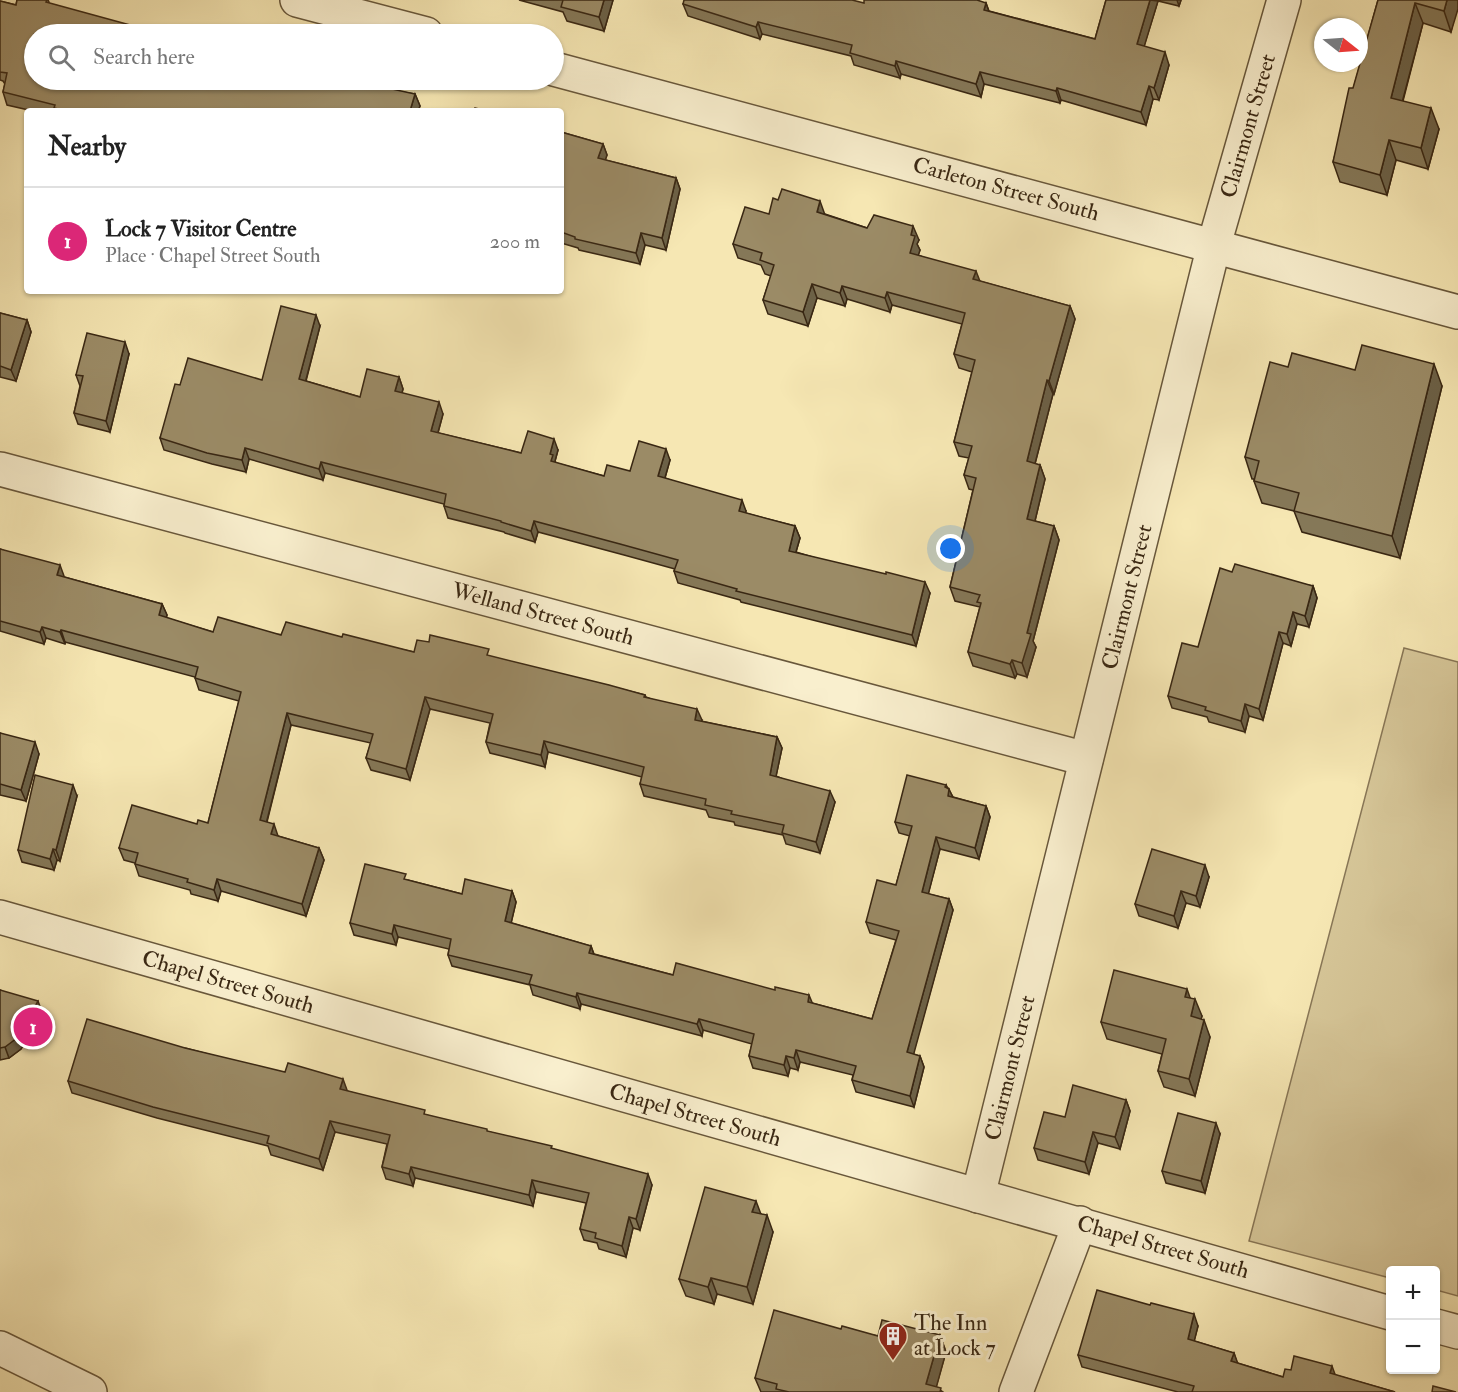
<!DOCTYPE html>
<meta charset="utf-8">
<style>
body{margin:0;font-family:"IM FELL Double Pica",serif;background:#f2f2f2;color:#222}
.controls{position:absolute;right:18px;bottom:18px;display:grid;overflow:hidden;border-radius:6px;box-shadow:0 2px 4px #0004}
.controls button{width:54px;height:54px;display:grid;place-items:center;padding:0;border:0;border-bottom:2px solid #e0e0e0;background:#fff;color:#222;font:30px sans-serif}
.compass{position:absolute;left:1314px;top:18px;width:54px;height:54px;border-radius:50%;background:#fff;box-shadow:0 2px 4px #0004;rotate:107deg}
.you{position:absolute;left:951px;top:549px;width:21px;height:21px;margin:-15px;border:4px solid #fff;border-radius:50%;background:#1a73e8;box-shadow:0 0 0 9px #1a73e833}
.badge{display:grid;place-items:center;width:39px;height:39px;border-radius:50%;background:#db2777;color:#fff;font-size:20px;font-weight:700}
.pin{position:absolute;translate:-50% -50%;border:3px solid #fff;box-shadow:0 2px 6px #0006}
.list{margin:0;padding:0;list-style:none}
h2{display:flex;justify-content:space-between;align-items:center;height:78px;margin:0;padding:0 24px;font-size:26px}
h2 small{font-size:20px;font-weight:400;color:#767676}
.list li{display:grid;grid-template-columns:39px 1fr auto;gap:18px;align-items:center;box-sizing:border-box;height:108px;padding:0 24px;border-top:2px solid #e0e0e0}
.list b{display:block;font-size:22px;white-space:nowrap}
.list p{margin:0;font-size:20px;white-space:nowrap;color:#767676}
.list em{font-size:20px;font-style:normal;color:#767676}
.icon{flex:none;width:33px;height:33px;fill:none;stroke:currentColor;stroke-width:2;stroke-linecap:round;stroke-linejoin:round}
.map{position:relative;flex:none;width:1458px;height:1392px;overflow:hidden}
.search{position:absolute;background:#fff;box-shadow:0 2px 4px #0004;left:24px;top:24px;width:540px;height:66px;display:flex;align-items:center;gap:15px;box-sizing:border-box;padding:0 21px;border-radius:33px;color:#767676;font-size:22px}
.panel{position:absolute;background:#fff;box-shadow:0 2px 4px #0004;left:24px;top:108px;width:540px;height:186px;border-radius:6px}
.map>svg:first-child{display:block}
.green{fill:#d6c698;stroke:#887656;stroke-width:1.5}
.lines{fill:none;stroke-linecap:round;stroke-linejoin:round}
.minor-casing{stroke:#68573b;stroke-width:36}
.tertiary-casing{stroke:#68573b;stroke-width:36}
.minor{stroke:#f9efce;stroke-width:33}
.tertiary{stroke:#f9efce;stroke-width:33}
.wall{fill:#857858;stroke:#392713;stroke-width:1.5}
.shaded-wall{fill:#6c6147;stroke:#392713;stroke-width:1.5}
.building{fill:#9b8b66;stroke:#392713;stroke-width:1.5}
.labels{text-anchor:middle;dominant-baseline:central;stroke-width:6;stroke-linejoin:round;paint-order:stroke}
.street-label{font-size:22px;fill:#392713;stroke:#f9efce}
.poi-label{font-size:22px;fill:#392713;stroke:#f9efce;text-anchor:start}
</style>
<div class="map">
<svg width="1458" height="1392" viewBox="0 0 1458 1392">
<rect width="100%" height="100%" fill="#f6e7b3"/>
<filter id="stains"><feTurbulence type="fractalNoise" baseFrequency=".00333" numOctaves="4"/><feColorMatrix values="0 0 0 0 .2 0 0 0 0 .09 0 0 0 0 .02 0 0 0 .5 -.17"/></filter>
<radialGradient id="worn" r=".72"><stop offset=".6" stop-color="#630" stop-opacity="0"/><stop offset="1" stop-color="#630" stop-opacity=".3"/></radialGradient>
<path class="green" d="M1404,648L1458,662V1296L1436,1290V1270H1390V1278L1249,1241Z"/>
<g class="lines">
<g class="minor-casing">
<g id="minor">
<path d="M297,0L426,34"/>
<path d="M554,69L1458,312"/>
<path d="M0,469L1086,759"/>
<path d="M0,917L1390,1313"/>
<path d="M978,1196L1214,245L1284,0"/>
<path d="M1436,1326L1458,1332"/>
<path d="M1016,1392L1080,1223"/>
</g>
</g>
<g class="tertiary-casing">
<path id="tertiary" d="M0,1348L90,1392"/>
</g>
<use href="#minor" class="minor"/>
<use href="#tertiary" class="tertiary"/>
</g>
<g class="wall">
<path d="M17,0H48L49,2L34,34L415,94L420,106L418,111H33L7,105L3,92L5,84L3,81L0,80V1L16,5Z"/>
<path d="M519,0H613L604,31L567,21L563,12Z"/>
<path d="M1106,0H1181L1179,6L1158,1L1144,46L1169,65L1159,100L1153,99L1146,125L1061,100L1060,103L984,84L981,97L901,74L900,78L854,65L851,56L762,34L760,39L688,16L683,4L986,3L989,11L1095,39Z"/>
<path d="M1378,0H1458L1451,32L1423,23L1403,101L1439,129L1428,169L1396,160L1387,195L1340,182L1333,162Z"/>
<path d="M561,132L603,144L607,155L605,160L676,178L680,189L666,250L645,245L640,264L579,250L578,248L561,243Z"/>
<path d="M769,214H825L867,228L919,240L917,244L920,250L918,255L979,281L1070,306L1075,319L1054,394H1053L1035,464L1040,465L1045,479L1035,521L1054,526L1059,540L1033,641L1036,647L1027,677L1017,674L1015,678L973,666L968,652L980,607L955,601L950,587L973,490L969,489L964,475L969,458L959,456L954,442L972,372L959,368L954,354L962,324L892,305L890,312L847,299L845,306L817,298L808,326L768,314L763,300L771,276L765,274L761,265L738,258L733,244Z"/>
<path d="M0,313L27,320L31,332L16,381L0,377Z"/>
<path d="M320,326L306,381L360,397L399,377L403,389L402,393L443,414L438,433L521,453L558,450L555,461L556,463L604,476L630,471L670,460L665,478L746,511L745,513L795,526L800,538L796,552L930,593L916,646L741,602L740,600L678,583L674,571L675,569L624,555L538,532L535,542L505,533L504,532L448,518L444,506V504L325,473L323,480L249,459L246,472L212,464L164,450L160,438L180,385L262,380Z"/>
<path d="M129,354L110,432L78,424L74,413L80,386L76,375Z"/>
<path d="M1288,367L1355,370L1442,386L1400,558L1302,532L1294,511L1262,503L1254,481V479H1252L1245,457Z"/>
<path d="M0,549L64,577L162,604L167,615L166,618L213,632L342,637L414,652L491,657L645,695L646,697L702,720L701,721L777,737L782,748L776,776L835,802L820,853L786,844L783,835L735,825L734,822L709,817L706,810L644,796L640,784L642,777L548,752L545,767L490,753L486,742L490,723L430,709L410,780L371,770L366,758L371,743L291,725L267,822L278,836L319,848L324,860L306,916L221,891L218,901L191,894L190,890L139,876L135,864V863L124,860L119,848L197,824L208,823L239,701L199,690L195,678V677L65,642V644L46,638L44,644L0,631Z"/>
<path d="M1232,572L1313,586L1317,598L1309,627L1297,624L1291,646L1283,643L1263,720L1249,716L1245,732L1209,722L1207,717L1172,708L1168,696L1198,647Z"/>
<path d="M0,733L39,754L26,801L0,795Z"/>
<path d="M946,785L953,797L986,806L990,817L979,859L940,849L928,894L949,899L953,910L913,1054L920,1056L924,1067L914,1107L856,1092L852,1080L853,1075L800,1062L798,1070L790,1068L788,1076L753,1068L749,1056L752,1044L703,1030L702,1036L581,1004L580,1009L533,995L530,985L452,966L448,955L449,949L398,937L396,945L354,935L350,923L408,880L462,894L512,891L516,902L511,923L591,946L594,954L673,975L812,1003L872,1019L896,940L870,933L866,922L896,885L910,836L899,833L895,822Z"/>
<path d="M77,796L60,861L57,860L54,870L22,862L18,850Z"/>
<path d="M1209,877L1200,907L1186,903L1178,928L1139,916L1135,904Z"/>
<path d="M0,990L42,1012L21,1049L9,1058L0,1060Z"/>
<path d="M1190,998L1202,1016L1201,1019L1210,1037L1195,1096L1164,1087L1158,1071L1162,1054L1107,1039L1101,1022Z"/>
<path d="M185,1048L347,1091L426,1115L553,1149L652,1185L640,1230L633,1228L626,1257L599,1249L597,1243L584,1240L580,1229L586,1203L536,1192L533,1206L415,1178L413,1186L386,1179L382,1167L387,1144L335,1132L323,1170L271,1155L268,1146L157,1118L72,1093L68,1081Z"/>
<path d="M1126,1100L1130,1111L1120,1149L1098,1143L1089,1174L1038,1160L1034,1148L1065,1117Z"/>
<path d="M1220,1134L1205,1193L1166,1183L1162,1171Z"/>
<path d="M761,1214L773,1232L753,1304L717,1294L714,1304L686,1296L679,1279Z"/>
<path d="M1150,1305L1198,1326L1194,1341L1234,1353L1237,1363L1283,1377L1291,1370L1335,1375L1395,1392H1178L1082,1367L1078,1355Z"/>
<path d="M841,1329L878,1336L940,1335L946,1352L936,1387L943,1392H761L755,1378Z"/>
</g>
<g class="shaded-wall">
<path d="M604,0H613L604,31L599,17Z"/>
<path d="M1150,0L1158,1L1141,57L1137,44Z"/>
<path d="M1177,0H1181L1179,6Z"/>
<path d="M1447,0H1458V9L1451,32L1444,11Z"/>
<path d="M986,3L990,15L984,10Z"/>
<path d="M1415,3L1423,23L1398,118L1391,98Z"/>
<path d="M758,22L762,34L760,39L756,27Z"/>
<path d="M1165,52L1169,65L1159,100L1154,88Z"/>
<path d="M896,61L901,74L900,78L895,66Z"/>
<path d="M980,72L984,84L981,97L976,84Z"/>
<path d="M1149,86L1153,99L1146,125L1141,112Z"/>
<path d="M1057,88L1061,100L1060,103L1056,91Z"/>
<path d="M415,94L420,106L418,111H410Z"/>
<path d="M1431,108L1439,129L1428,169L1421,148Z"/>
<path d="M1389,140L1396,160L1387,195L1380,175Z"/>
<path d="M603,144L607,155L602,170L598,158Z"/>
<path d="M676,178L680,189L666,250L662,238Z"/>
<path d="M820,201L825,215L817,212Z"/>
<path d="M913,226L919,240L917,244L920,250L915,266L910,253L911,235Z"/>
<path d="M641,233L645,245L640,264L636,253Z"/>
<path d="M976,271L981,284L973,279Z"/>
<path d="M812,284L817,298L808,326L803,312Z"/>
<path d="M842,286L847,299L845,306L840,293Z"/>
<path d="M887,292L892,305L890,312L885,298Z"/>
<path d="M1070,306L1075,319L1054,394L1049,381Z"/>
<path d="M316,315L320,326L303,391L299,379Z"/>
<path d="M27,320L31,332L16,381L11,370Z"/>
<path d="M125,342L129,354L110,432L106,421Z"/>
<path d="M1434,364L1442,386L1400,558L1392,536Z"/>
<path d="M399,377L403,389L399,402L395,391Z"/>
<path d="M1047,380L1053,394L1032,475L1027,461Z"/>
<path d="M439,402L443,414L435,443L431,431Z"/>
<path d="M554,439L558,450L555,461L557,466L551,461L550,454Z"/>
<path d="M245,448L249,459L246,472L242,460Z"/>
<path d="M666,449L670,460L662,488L658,476Z"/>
<path d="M321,462L325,473L323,480L319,469Z"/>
<path d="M1040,465L1045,479L1032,533L1027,519Z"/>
<path d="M742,500L746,511L743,523L739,511Z"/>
<path d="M534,521L538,532L535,542L531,531Z"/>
<path d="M795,526L800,538L793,562L789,551Z"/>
<path d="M1054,526L1059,540L1033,641L1036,647L1027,677L1022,663L1027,633Z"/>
<path d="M60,565L64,576L61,586L57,575Z"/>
<path d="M925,582L930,593L916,646L912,635Z"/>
<path d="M1313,586L1317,598L1309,627L1305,616Z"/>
<path d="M162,604L167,615L163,627L159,615Z"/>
<path d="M1293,612L1297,624L1291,646L1287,634Z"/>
<path d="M42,627L46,638L44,644L40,632Z"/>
<path d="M61,630L65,642V644L60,632Z"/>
<path d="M1279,632L1283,643L1263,720L1259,709Z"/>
<path d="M1012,660L1017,674L1015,678L1010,664Z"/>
<path d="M425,697L430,709L410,780L406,769Z"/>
<path d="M1245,704L1249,716L1245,732L1241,721Z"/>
<path d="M697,709L702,720L699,732L695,720Z"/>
<path d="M287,713L291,725L264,832L260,820Z"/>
<path d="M777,737L782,748L774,786L770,775Z"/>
<path d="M544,741L548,752L545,767L541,755Z"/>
<path d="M35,742L39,754L26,801L21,790Z"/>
<path d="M73,785L77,796L60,861L56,850Z"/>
<path d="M946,785L948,793L949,789L954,800L952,807L945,787Z"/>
<path d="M830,791L835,802L820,853L816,842Z"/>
<path d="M986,806L990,817L979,859L975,848Z"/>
<path d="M274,824L278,836L275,846L271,834Z"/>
<path d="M936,837L940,849L926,903L922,892Z"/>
<path d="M319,848L324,860L306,916L302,904Z"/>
<path d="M53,849L57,860L54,870L50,859Z"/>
<path d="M1205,865L1209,877L1200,907L1196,896Z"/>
<path d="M217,879L221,891L218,901L214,890Z"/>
<path d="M512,891L516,902L509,932L505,921Z"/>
<path d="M1181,891L1186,903L1178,928L1174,916Z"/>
<path d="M949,899L953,910L911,1064L907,1052Z"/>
<path d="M394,925L398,937L396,945L392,934Z"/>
<path d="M591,946L595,958L589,953Z"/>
<path d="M1187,989L1193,1006L1185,997Z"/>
<path d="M577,993L581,1004L580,1009L576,997Z"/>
<path d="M809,995L814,1007L808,1002Z"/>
<path d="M1195,999L1202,1016L1197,1033L1191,1016Z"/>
<path d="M38,1001L42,1012L21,1049L9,1058L5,1047Z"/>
<path d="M699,1019L703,1030L702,1036L697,1024Z"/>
<path d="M1204,1020L1210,1037L1195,1096L1189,1079Z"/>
<path d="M796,1050L800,1062L798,1070L794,1058Z"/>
<path d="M786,1056L790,1068L788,1076L784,1065Z"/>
<path d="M920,1056L924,1067L914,1107L910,1096Z"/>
<path d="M343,1079L347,1090L344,1101L340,1089Z"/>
<path d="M1126,1100L1130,1111L1120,1149L1115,1137Z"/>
<path d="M330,1121L335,1132L323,1170L319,1159Z"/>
<path d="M1216,1123L1220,1134L1205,1193L1201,1181Z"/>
<path d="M1093,1132L1098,1143L1089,1174L1085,1162Z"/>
<path d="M411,1167L415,1178L413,1186L409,1174Z"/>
<path d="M648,1174L652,1185L640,1230L636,1219Z"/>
<path d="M532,1180L536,1192L533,1206L529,1195Z"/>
<path d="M756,1201L762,1217L752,1212Z"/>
<path d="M767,1215L773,1232L753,1304L747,1287Z"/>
<path d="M629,1217L633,1228L626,1257L622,1246Z"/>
<path d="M711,1278L717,1294L714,1304L708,1287Z"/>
<path d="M1194,1314L1198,1326L1192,1350L1188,1339Z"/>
<path d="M940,1335L946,1352L935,1392L926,1384Z"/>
<path d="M1234,1353L1238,1364L1231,1361Z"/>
<path d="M1332,1366L1336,1377L1330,1373Z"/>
</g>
<g class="building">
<path d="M17,0H47L46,2L163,34H34V80H351L415,94L410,111H240L236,110L235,111H134L127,109V111H66L54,108L55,105L3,92L7,73L0,72V1L16,5Z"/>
<path d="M563,0H604L599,17L561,7Z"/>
<path d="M684,0H852L864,3V0H977L986,3L984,10L1095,39L1106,0H1150L1137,44L1165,52L1154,88L1149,86L1141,112L1057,88L1056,91L980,72L976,84L896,61L895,66L850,53L852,45L758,22L756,27L683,4Z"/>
<path d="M1378,0H1447L1444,11L1415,3L1391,98L1431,108L1421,148L1389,140L1380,175L1333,162L1349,88H1353Z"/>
<path d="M475,108L487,111H474Z"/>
<path d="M561,132L603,144L598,158L676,178L662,238L641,233L636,253L575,239V237L561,232Z"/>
<path d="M782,189L820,201L817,212L867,228L874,215L913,226L911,235L915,236L910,253L976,271L973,279L1070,306L1049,381L1047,380L1027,461L1040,465L1027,519L1054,526L1027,633L1031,634L1022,663L1012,660L1010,664L968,652L981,603L977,602L980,595L950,587L976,478L964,475L972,446L954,442L975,360L954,354L965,313L887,292L885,298L842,286L840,293L812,284L803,312L763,300L774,265L760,260L762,253L733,244L745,207L769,214L773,198L778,200Z"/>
<path d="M281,306L316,315L299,379L360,397L367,369L399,377L395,391L439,402L431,431L521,453L528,431L554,439L550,454L553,455L551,461L604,476L607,465L630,471L639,441L666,449L658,476L742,500L739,511L795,526L789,551L886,574V572L925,582L912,635L736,591L737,589L674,571L678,560L620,544L534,521L531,531L501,522V521L444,506L446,494L321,462L319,469L245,448L242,460L207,453L160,438L175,384L180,385L188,358L262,380Z"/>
<path d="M0,313L27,320L11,370L0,366Z"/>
<path d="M87,333L125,342L106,421L74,413L83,376L76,375Z"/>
<path d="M1362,345L1434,364L1392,536L1294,511L1299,493L1254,481L1259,461L1245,457L1270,362L1288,367L1292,353L1355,370Z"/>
<path d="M0,549L60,565L57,575L162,604L159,615L213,632L218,617L281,635L286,622L342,637L343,634L414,652L417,640L429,642L430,635L489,649L487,655L609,685L645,695L644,697L697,709L695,720L777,737L770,775L830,791L816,842L782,833L784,825L731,814L732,811L705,805L706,799L640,784L644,767L544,741L541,755L486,742L493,714L425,697L406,769L366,758L373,734L287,713L260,820L274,824L271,834L319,848L302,904L217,879L214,890L187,882L188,879L135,864L138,853L119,848L132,805L197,824L198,820L208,823L241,692L195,678L198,667L61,630L60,632L42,627L40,632L0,621Z"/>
<path d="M1235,564L1313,586L1305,616L1293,612L1287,634L1279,632L1259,709L1245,704L1241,721L1205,710L1206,707L1168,696L1182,643L1198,647L1220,568L1232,572Z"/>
<path d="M0,733L35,742L21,790L0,784Z"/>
<path d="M35,775L73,785L56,850L53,849L50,859L18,850Z"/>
<path d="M907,775L946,785L945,787L949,789L948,796L986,806L975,848L936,837L922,892L949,899L907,1052L920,1056L910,1096L852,1080L856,1066L796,1050L794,1058L786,1056L784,1065L749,1056L754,1034L699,1019L697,1024L577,993L576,997L529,984L532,975L448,955L451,939L394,925L392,934L350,923L365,864L406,874L404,879L462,894L465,879L512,891L505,921L591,946L589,953L673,975L676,963L775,990V987L809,995L808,1002L872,1019L899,931L866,922L877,880L896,885L912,826L895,822Z"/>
<path d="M1152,849L1205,865L1196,896L1181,891L1174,916L1135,904Z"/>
<path d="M1114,970L1187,989L1185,997L1195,999L1191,1016L1204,1020L1189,1079L1158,1071L1166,1039L1101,1022Z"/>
<path d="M0,990L38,1001L17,1038L5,1047L0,1048Z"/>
<path d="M87,1019L185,1048L285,1072L288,1063L343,1079L340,1089L425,1110L424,1114L487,1129V1131L552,1146L551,1148L648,1174L636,1219L629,1217L622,1246L595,1238L596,1233L580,1229L589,1193L532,1180L529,1195L411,1167L409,1174L382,1167L390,1135L330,1121L319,1159L267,1143L269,1136L153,1107L68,1081Z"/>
<path d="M1073,1085L1126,1100L1115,1137L1093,1132L1085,1162L1034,1148L1044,1112L1065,1117Z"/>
<path d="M1178,1113L1216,1123L1201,1181L1162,1171Z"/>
<path d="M705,1187L756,1201L752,1212L767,1215L747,1287L711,1278L708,1287L679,1279Z"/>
<path d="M1097,1290L1150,1305L1151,1303L1194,1314L1188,1339L1234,1353L1231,1361L1283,1377L1285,1369L1291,1370L1294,1356L1332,1366L1330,1373L1395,1392H1192L1194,1386L1078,1355Z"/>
<path d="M774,1310L841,1329L842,1326L878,1336L882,1320L940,1335L926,1384L941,1388L940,1392H789L776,1389L777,1384L755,1378Z"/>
<path d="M1433,1386L1456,1392H1432Z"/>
</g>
<defs>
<g id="building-pin" transform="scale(1.5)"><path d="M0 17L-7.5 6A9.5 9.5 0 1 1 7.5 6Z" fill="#8f2418" stroke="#f9efce"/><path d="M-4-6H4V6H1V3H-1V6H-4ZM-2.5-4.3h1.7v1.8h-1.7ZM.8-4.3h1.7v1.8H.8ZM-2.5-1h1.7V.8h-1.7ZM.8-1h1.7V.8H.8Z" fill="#fff"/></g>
</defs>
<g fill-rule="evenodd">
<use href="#building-pin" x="893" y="1336"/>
</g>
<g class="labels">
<g class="street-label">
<text transform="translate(1248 126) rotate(-74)">Clairmont Street</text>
<text transform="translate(1006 189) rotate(15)">Carleton Street South</text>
<text transform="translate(1127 597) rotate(-76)">Clairmont Street</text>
<text transform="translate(543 614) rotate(15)">Welland Street South</text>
<text transform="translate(228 982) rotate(16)">Chapel Street South</text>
<text transform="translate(1010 1068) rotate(-76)">Clairmont Street</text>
<text transform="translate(695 1115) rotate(16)">Chapel Street South</text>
<text transform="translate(1163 1247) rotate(16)">Chapel Street South</text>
</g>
<g class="poi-label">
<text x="914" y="1323">The Inn<tspan x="914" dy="25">at Lock 7</tspan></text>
</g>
</g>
<rect width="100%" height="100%" filter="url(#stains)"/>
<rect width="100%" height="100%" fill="url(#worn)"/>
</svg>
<div class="controls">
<button>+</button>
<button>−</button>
</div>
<svg class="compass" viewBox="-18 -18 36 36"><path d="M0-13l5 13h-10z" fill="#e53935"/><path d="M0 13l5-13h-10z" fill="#767676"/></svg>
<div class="you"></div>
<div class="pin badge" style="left:33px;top:1027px">1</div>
<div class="search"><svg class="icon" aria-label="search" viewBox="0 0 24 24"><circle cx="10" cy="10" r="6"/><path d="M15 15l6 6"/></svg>Search here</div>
<section class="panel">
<h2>Nearby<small></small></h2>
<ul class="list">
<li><span class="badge">1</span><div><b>Lock 7 Visitor Centre</b><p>Place · Chapel Street South</p></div><em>200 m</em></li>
</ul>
</section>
</div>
